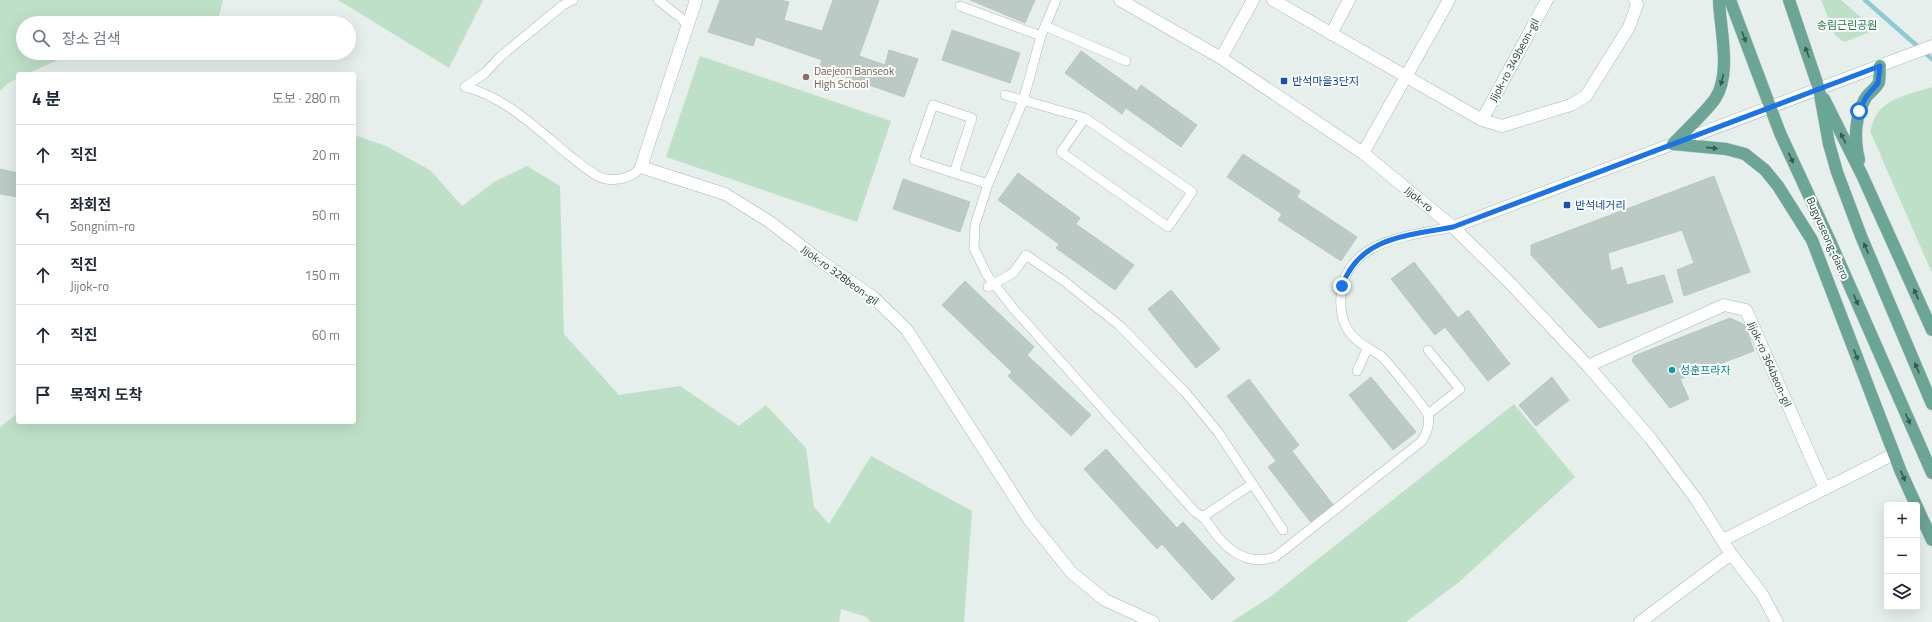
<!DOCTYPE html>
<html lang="ko">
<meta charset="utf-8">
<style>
body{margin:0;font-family:"Titillium Web","Noto Sans KR",sans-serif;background:#f2f2f3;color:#1f2937}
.controls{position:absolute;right:12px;bottom:12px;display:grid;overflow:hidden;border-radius:4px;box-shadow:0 4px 16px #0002}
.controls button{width:36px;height:36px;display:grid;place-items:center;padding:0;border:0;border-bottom:1px solid #e0e1e3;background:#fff;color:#1f2937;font:20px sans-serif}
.stop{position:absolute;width:12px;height:12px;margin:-9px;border:3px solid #1a73e8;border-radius:50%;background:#fff}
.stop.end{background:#1a73e8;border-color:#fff;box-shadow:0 1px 4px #0008}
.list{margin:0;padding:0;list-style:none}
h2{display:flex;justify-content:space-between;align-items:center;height:52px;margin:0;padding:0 16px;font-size:17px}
h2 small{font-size:13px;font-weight:400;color:#747a83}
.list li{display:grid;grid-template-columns:26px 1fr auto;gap:12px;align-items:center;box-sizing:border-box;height:60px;padding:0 16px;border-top:1px solid #e0e1e3}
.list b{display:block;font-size:15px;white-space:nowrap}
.list p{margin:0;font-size:13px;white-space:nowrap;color:#747a83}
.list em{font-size:13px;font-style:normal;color:#747a83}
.icon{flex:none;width:22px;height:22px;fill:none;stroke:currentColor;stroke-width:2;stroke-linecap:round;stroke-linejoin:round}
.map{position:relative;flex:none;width:1932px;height:622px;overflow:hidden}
.search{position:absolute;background:#fff;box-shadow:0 4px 16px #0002;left:16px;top:16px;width:340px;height:44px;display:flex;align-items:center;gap:10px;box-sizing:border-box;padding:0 14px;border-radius:22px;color:#747a83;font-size:15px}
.panel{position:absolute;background:#fff;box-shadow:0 4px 16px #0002;left:16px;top:72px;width:340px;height:352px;border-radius:4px}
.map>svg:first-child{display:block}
.green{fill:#bfe0c8}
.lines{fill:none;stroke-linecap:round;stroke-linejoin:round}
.stream{stroke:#8ec9d4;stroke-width:4.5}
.building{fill:#bbcac4;stroke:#b8c9c2}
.service-casing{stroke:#a8b8b2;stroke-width:10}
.minor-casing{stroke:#a8b8b2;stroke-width:13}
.primary-casing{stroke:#c2cac8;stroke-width:13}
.service{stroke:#fff;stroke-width:9}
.minor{stroke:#fff;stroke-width:12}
.primary{stroke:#6aa596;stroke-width:12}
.oneway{fill:#365b51}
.route{stroke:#1a73e8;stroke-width:5}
.education-dot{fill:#8d6e63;stroke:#f7fbf9;stroke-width:1.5}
.transit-dot{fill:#1a4fb4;stroke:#f7fbf9;stroke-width:1.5}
.culture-dot{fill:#0f9aa8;stroke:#f7fbf9;stroke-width:1.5}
.labels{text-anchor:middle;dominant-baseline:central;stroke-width:4;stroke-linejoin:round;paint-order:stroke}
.park-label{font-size:11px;fill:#2d7a4b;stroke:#f7fbf9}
.street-label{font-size:11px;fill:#24423a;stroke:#f7fbf9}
.education-label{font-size:11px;fill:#785e54;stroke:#f7fbf9;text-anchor:start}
.transit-label{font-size:11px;fill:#164399;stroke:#f7fbf9;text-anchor:start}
.culture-label{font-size:11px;fill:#0d838f;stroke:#f7fbf9;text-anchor:start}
</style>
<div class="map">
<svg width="1932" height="622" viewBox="0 0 1932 622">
<rect width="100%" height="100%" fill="#e6efeb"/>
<g class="green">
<path d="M0,0H223L217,23H23V53H80L60,59L27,74H18V78L8,83L0,91Z"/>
<path d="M338,0H483L449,68Z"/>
<path d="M1821,0H1841L1875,30L1844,42L1835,35Z"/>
<path d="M700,56L891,121L857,222L666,157Z"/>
<path d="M1932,87V273L1870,131C1872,126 1873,119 1877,114C1887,97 1915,93 1932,87Z"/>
<path d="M354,135L386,146L430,170L462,206L494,182L527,166L560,186L564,334L619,395L680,386L739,426L766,405L806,448L814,507L829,524L871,456L972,511L964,622H870L867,617L841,609L839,622H0V427L18,413V422H354Z"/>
<path d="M1514,404L1575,477L1459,582L1406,622H1231L1270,597Z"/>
</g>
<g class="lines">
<path class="stream" d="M1865,0L1932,59"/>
</g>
<g class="building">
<path d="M720,0H781L789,2L784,20L822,31L833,0H879L859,56L885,65L889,50L918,59L904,97L819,68L822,60L756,37L753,46L708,32Z"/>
<path d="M970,0H1035L1025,23Z"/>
<path d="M952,30L1020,53L1010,83L942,60Z"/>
<path d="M1081,51L1137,91L1141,85L1197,125L1181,147L1126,108L1122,114L1065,73Z"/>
<path d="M1243,154L1300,191L1297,197L1357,237L1341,261L1278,220L1282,214L1227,177Z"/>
<path d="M0,169L18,173V197L0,194Z"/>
<path d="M1018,173L1080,218L1076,224L1134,265L1115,290L1056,248L1059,244L998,200Z"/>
<path d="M1714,176L1750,272L1684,296L1677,270L1694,263L1682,230L1608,253L1611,271L1622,267L1627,285L1664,275L1673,302L1599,328L1531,255V245Z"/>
<path d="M903,179L970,202L960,232L893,209Z"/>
<path d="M1414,262L1458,318L1468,310L1510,364L1488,381L1445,327L1435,335L1391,279Z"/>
<path d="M965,281L1034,347L1027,355L1091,415L1071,436L1008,376L1012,372L942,305Z"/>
<path d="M1171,290L1220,349L1196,368L1148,309Z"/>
<path d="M1730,318L1745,325L1754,351L1680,379L1689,399L1670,408L1632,361L1634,356Z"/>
<path d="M1371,377L1416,432L1393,450L1349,395Z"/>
<path d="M1552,377L1569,400L1536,426L1519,405Z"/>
<path d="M1249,379L1299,445L1292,451L1334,506L1312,524L1268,467L1276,461L1227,396Z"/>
<path d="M1106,449L1177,528L1183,522L1235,579L1212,600L1162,544L1157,549L1084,469Z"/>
</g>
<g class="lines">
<g class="service-casing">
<g id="service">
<path d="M658,0L681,18L688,26"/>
<path d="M1056,0L1041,36L1023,101L988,184L975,225L974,248L987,275L1013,308L1195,512C1205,517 1206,521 1212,529C1228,552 1248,566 1275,557L1422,441C1427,432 1430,425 1428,415C1427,410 1386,360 1381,356C1368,347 1357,344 1348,330C1341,319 1340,307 1341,295C1346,239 1410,236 1453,227"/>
<path d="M960,6L1041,36"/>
<path d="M1045,26L1126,61"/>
<path d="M465,87C506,97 538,130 570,156C578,162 596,178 606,179C619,181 634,177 641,167"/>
<path d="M465,87L485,73L501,56L563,5L573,0"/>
<path d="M1005,95L1085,118L1192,192L1168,227L1061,152L1085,118"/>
<path d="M954,173L972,118L933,105L914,160L988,184"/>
<path d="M988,287L1013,273L1026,255L1064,281L1119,325L1185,392L1218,432L1283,530"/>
<path d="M1357,371L1367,349"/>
<path d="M1428,414L1460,389L1428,350"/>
<path d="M1204,516L1252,484"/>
</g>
</g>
<g class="minor-casing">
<g id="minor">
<path d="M696,0L641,167L725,194L770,222L822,262L873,297L907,330L1030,521L1072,573L1105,600L1153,622"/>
<path d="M1120,0L1221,58L1363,153L1453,227L1510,283L1588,366L1651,439L1696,499L1731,554L1762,594L1777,622"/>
<path d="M1273,0L1482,120L1502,126L1571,105L1586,96L1629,27L1637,5L1635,0"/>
<path d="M1331,34L1349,0"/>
<path d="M1221,58L1253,0"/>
<path d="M1482,120L1547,0"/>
<path d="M1363,153L1449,0"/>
<path d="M1453,227L1932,46"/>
<path d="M1588,366L1724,305L1746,310L1825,489"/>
<path d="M1723,540L1894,454"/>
<path d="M1640,622L1731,554"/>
</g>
</g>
<g class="primary-casing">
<g id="primary">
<path d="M1730,0L1780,133L1830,241L1932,473"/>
<path d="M1789,0L1819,89L1829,144L1837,172L1861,236L1932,404"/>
<path d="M1824,99L1862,175L1932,330"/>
<path d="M1673,144L1726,149L1745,154L1765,170L1778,186L1812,240L1901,472L1916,505"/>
<path d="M1673,144C1686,130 1703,115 1715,99C1732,74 1720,29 1719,0"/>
<path d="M1859,160C1854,139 1854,119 1865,99C1868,93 1877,88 1879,82C1880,77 1879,71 1880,66"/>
<path d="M1917,507L1932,540"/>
</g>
</g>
<use href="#service" class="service"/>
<use href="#minor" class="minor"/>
<use href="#primary" class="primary"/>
</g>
<defs><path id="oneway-solid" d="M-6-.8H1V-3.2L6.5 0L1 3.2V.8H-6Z"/></defs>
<g class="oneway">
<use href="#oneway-solid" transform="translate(1744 37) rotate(69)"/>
<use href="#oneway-solid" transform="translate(1807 52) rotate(-110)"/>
<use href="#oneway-solid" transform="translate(1722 80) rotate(104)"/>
<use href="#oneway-solid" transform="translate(1843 138) rotate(-117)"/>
<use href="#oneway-solid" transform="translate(1712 148) rotate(6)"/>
<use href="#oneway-solid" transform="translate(1791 158) rotate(65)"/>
<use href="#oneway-solid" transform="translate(1866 248) rotate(-113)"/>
<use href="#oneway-solid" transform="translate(1916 294) rotate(-114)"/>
<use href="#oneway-solid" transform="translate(1856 300) rotate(66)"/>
<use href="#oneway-solid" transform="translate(1856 355) rotate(69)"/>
<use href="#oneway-solid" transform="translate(1917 368) rotate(-113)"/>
<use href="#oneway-solid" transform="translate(1908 419) rotate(66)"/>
<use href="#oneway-solid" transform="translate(1903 476) rotate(66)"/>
</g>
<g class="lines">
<path class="route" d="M1342,286C1360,236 1408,236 1453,227L1880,66L1878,83L1866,97L1859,111"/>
</g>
<circle class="education-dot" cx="806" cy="77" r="4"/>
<g class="transit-dot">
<rect x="1280" y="77" width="8" height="8" rx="2"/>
<rect x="1563" y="201" width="8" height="8" rx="2"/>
</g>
<circle class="culture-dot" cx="1672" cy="370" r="4"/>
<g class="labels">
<g class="park-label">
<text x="1847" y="25">송림근린공원</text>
</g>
<g class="street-label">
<text transform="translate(1514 60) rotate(-62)">Jijok-ro 349beon-gil</text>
<text transform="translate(1419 199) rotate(39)">Jijok-ro</text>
<text transform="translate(1828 238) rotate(66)">Bugyuseong-daero</text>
<text transform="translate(840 275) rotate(36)">Jijok-ro 328beon-gil</text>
<text transform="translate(1770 364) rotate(66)">Jijok-ro 364beon-gil</text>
</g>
<g class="education-label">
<text x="814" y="71">Daejeon Banseok<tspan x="814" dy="13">High School</tspan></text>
</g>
<g class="transit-label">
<text x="1292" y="81">반석마을3단지</text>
<text x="1575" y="205">반석네거리</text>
</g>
<g class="culture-label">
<text x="1680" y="370">성훈프라자</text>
</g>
</g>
</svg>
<div class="controls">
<button>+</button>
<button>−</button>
<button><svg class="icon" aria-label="layers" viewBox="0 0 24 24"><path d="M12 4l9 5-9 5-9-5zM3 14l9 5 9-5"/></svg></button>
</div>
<div class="stop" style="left:1859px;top:111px"></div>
<div class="stop end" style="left:1342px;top:286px"></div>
<div class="search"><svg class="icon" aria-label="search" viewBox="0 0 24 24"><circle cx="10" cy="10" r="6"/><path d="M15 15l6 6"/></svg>장소 검색</div>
<section class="panel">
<h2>4 분<small>도보 · 280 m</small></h2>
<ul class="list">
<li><svg class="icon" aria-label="ahead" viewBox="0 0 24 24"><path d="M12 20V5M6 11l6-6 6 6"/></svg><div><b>직진</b></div><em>20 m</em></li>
<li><svg class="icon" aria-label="left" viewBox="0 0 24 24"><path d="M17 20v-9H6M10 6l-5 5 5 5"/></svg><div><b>좌회전</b><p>Songnim-ro</p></div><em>50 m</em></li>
<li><svg class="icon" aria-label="ahead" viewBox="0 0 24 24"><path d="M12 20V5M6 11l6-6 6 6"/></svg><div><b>직진</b><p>Jijok-ro</p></div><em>150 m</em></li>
<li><svg class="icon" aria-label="ahead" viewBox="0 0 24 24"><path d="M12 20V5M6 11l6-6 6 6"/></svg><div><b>직진</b></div><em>60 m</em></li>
<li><svg class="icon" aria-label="arrive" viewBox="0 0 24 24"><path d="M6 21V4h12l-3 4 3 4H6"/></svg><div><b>목적지 도착</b></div></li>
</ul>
</section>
</div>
